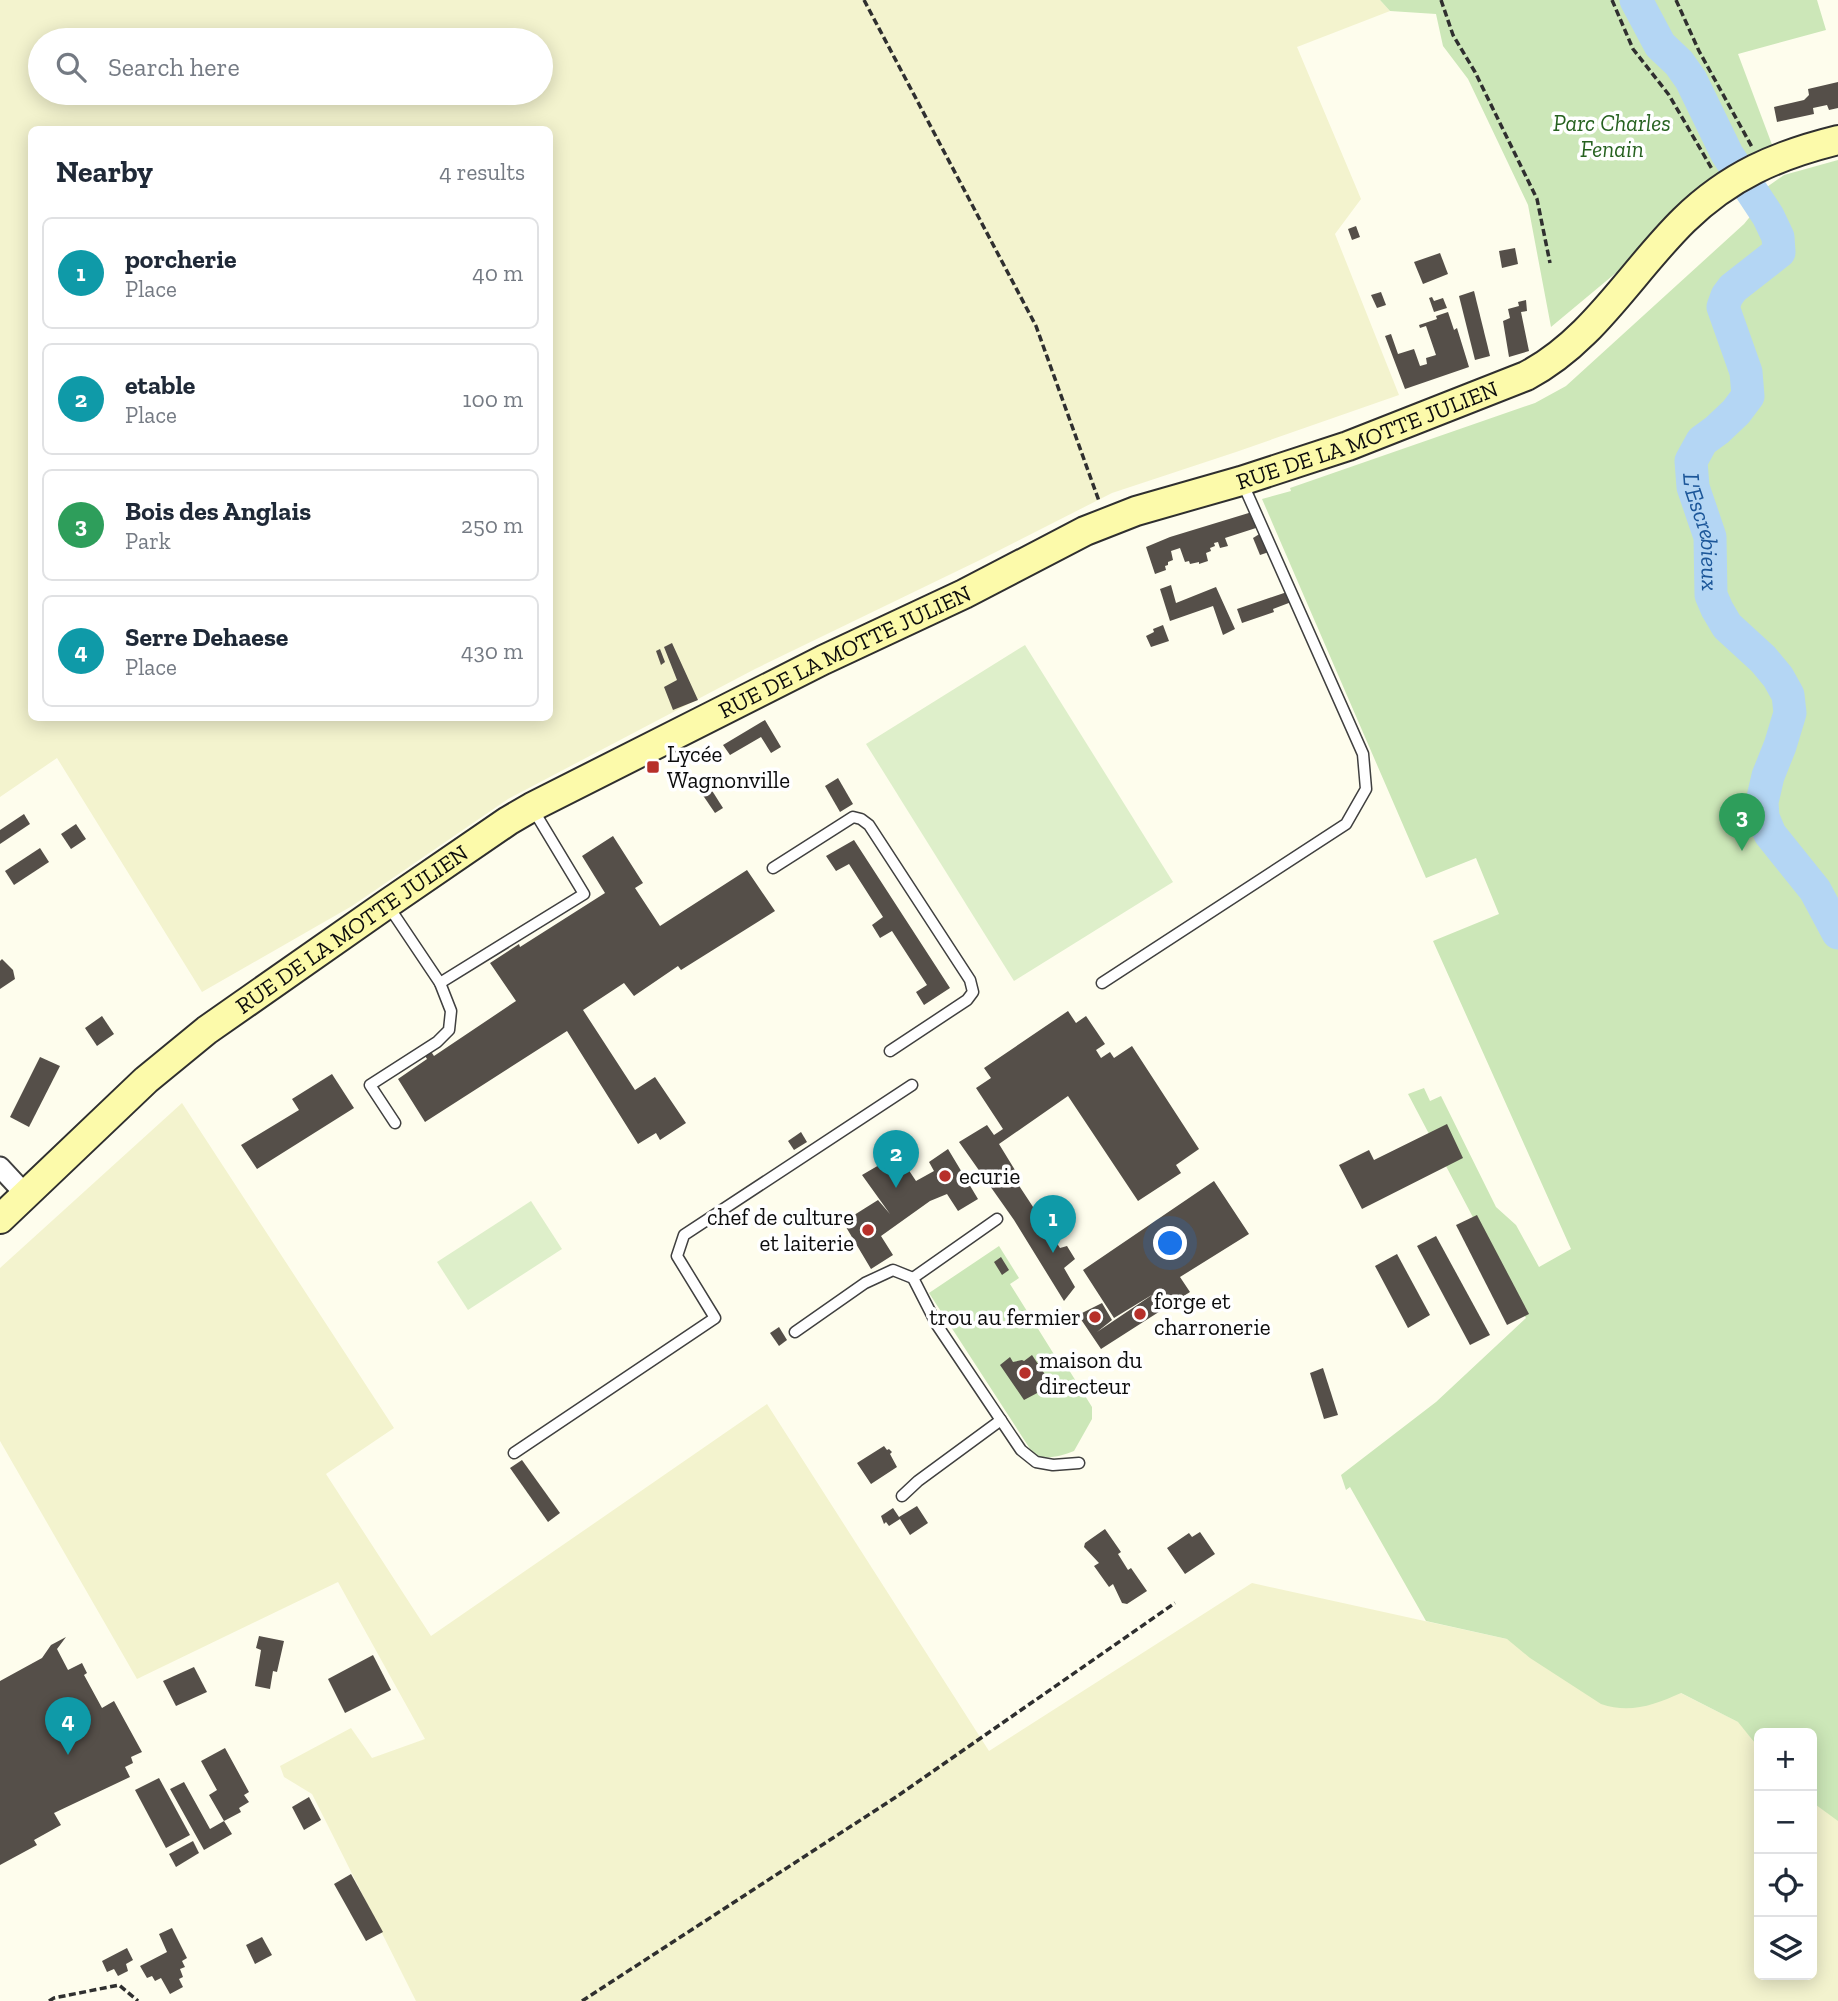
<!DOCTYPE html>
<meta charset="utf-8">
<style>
body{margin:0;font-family:"Zilla Slab",serif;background:#f2f2f3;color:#1f2937}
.controls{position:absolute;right:21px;bottom:21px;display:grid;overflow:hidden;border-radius:10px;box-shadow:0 4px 18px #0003}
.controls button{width:63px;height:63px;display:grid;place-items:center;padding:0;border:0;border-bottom:2px solid #e0e1e3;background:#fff;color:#1f2937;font:35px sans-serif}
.you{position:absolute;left:1171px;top:1244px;width:24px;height:24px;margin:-18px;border:5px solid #fff;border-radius:50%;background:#1a73e8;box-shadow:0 0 0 10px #1a73e833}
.badge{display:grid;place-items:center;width:46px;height:46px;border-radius:50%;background:#b7302a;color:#fff;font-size:23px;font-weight:700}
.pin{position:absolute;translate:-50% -58px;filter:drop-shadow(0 2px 4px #0008)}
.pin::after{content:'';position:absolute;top:37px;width:24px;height:21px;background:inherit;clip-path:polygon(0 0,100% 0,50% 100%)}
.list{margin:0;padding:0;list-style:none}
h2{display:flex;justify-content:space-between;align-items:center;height:91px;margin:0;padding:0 28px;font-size:30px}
h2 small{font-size:23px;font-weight:400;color:#747a83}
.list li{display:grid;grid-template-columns:46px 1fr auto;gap:21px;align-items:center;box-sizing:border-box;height:112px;margin:0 14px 14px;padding:0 14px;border:2px solid #e0e1e3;border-radius:10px}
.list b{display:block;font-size:26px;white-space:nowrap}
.list p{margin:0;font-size:23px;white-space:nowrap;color:#747a83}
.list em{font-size:23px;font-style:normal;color:#747a83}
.icon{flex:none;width:38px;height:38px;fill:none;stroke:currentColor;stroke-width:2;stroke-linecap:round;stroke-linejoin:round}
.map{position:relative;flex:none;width:1838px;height:2001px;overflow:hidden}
.search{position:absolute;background:#fff;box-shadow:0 4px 18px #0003;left:28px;top:28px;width:525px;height:77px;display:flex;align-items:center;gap:18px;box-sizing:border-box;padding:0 24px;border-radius:38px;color:#747a83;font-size:26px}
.panel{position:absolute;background:#fff;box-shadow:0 4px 18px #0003;left:28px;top:126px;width:525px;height:595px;border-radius:10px}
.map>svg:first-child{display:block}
.farmland{fill:#f3f3ce;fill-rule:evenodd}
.green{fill:#cce7b8}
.pitch{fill:#deefca}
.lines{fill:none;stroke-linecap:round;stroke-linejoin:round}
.river{stroke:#b4d6f4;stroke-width:33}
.building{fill:#554f49}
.lane-casing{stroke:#404040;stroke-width:13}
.street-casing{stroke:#404040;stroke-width:23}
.secondary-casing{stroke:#2f2f2f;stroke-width:32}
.path{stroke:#2f2f2f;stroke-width:3.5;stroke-dasharray:7 3.5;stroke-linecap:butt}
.lane{stroke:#fff;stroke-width:10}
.street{stroke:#fff;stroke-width:19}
.secondary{stroke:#fcfaaa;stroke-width:28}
.poi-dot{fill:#b7302a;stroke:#fff;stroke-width:2.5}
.labels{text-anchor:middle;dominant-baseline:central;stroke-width:7;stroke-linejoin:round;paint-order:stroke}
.park-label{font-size:23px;font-style:italic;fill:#276220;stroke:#fff}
.street-label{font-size:23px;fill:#0d0d0d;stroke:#fff}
.poi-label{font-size:23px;fill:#0d0d0d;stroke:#fff;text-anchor:start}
.water-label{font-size:24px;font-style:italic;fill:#1b5699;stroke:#fff}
</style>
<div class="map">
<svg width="1838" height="2001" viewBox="0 0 1838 2001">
<rect width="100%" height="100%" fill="#fefded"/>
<g class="farmland">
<path d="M0,0H1380L1390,11L1297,47L1361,199L1335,234L1399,395L1236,452L1112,493L982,559L755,669L508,799L352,906L202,992L57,758L0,797ZM40,40H541V93H40ZM32,130H550V718H32Z"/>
<path d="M182,1103L394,1428L326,1474L431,1636L767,1404L989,1751L1252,1583L1625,1665L1760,1733L1759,1975H1812V1759L1838,1773V2001H416L312,1794L284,1777L280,1766L351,1728L372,1758L425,1739L338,1582L137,1679L0,1441V1268Z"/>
</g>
<g class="green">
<path d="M1380,0H1817L1826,30L1738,54L1774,150L1749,162L1551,327L1528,205L1468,79L1443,46L1436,14L1390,11Z"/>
<path d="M1838,160V1821L1812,1802V1733H1759V1748L1738,1722L1681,1693C1654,1705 1630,1714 1601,1704L1530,1658L1507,1639L1426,1621L1350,1487L1346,1490L1341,1475L1436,1402L1526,1318L1408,1094L1424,1088L1430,1101L1441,1096L1496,1207L1516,1225L1539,1267L1571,1249L1433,941L1499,914L1476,858L1426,878L1262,499L1291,491L1290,488L1535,403L1566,386L1744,224L1762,202L1757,194L1784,175Z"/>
<path d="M999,1246L1019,1278L1010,1284L1060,1364L1064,1362L1092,1407V1419L1074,1451C1061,1456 1047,1460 1034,1455L929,1293Z"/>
</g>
<g class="pitch">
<path d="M1025,645L1173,882L1014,981L866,744Z"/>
<path d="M531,1201L562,1249L468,1310L437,1262Z"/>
</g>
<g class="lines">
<path class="river" id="s1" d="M1636,0L1660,45L1679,63L1691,80L1727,154L1768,216L1778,237L1779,252L1733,288L1727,296L1723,307L1746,372L1748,396L1736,412L1717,430L1702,441L1691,461L1693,487L1710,537L1711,595L1717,609L1727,626L1763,659L1778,677L1788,695L1790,713L1780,746L1768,776L1762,802L1763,817L1770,834L1815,890L1838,933"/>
</g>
<g class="building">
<path d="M1838,82V108L1829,110L1827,105L1813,108L1814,114L1777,122L1774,107L1804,100L1809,95L1808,89Z"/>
<path d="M1356,226L1360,237L1352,240L1348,229Z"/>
<path d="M1515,248L1518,264L1502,268L1499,251Z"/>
<path d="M1440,253L1448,274L1423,284L1414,262Z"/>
<path d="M1474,291L1490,356L1475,360L1459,296Z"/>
<path d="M1381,292L1386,305L1377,308L1371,295Z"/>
<path d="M1432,297L1434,301L1443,298L1447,308L1434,312L1429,298Z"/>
<path d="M1526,300L1527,311L1521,312L1529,351L1509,357L1503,321L1510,318L1508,309L1519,306L1518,302Z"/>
<path d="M1448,312L1454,330L1457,328L1469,367L1405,389L1385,336L1391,334L1398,354L1414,349L1420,366L1427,364L1426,358L1436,355L1426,326L1420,328L1419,325L1437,319L1436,316Z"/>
<path d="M1252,512L1256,528L1225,538L1228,546L1220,548L1218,542L1214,543L1215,546L1210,548L1211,551L1206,553L1208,561L1199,564V562L1190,564L1189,561L1185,562L1180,548L1171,551L1173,560L1168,562V565L1165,566L1166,570L1155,574L1146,547L1170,537Z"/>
<path d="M1261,533L1269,552L1260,555L1253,538Z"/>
<path d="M1171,585L1176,603L1216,587L1235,629L1223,635L1213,606L1170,621L1160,589Z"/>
<path d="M1290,591L1294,601L1273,609L1274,612L1242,623L1237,609Z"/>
<path d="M1163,625L1169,641L1151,647L1146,636L1154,632L1153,629Z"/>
<path d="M672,643L698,700L673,710L664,687L677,680L664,647Z"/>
<path d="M660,649L665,662L661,665L656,651Z"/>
<path d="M765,720L781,747L771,753L761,737L730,755L723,745Z"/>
<path d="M838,778L853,804L840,812L825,786Z"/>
<path d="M711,789L723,808L715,813L702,794Z"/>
<path d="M24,814L30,824L0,844V830Z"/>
<path d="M76,824L86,839L71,849L61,834Z"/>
<path d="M613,836L643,883L635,888L660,926L747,870L775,911L681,970L678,966L634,996L624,983L583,1010L635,1090L655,1077L686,1123L660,1140L656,1133L638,1144L567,1031L425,1122L398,1079L427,1059L424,1054L430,1050L434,1056L516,1001L490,963L519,944L520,947L605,893L582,856Z"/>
<path d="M854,840L950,988L924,1005L916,992L927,985L892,931L880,938L872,925L883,917L849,864L836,871L826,856Z"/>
<path d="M40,848L49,862L14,885L5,871Z"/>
<path d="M2,959L13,970L15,979L0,989V961Z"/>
<path d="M1068,1011L1076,1023L1086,1016L1105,1044L1096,1050L1101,1058L1110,1052L1114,1058L1132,1046L1199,1149L1176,1165L1181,1173L1138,1201L1068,1096L999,1144L1018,1175L1014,1178L1060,1248L1067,1246L1075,1259L1064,1268L1075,1287L1064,1301L1014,1220L959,1142L987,1125L994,1135L1003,1129L976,1088L991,1078L984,1068Z"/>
<path d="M102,1016L114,1034L97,1046L85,1028Z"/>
<path d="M40,1057L60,1066L29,1127L10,1117Z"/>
<path d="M332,1074L354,1108L257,1169L241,1145L299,1110L292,1099Z"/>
<path d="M1447,1124L1463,1158L1362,1209L1339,1165L1369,1150L1374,1160Z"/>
<path d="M801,1132L807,1142L794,1150L788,1141Z"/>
<path d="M948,1149L978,1199L958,1211L947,1194L930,1201L881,1236L893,1255L871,1269L843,1222L878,1200L890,1214L862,1175L898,1154L916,1181L934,1171L929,1162Z"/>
<path d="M1214,1181L1249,1234L1180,1277L1190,1292L1101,1349L1078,1315L1102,1303L1112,1320L1097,1332L1155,1293L1114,1318L1083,1270Z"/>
<path d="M1477,1215L1529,1314L1507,1325L1456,1225Z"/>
<path d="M1436,1236L1490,1335L1470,1345L1417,1246Z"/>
<path d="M1397,1254L1430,1315L1408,1328L1375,1266Z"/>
<path d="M1001,1257L1009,1270L1002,1275L994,1262Z"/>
<path d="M779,1327L787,1340L779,1346L770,1333Z"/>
<path d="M1032,1355L1050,1382L1040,1388L1041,1391L1024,1400L1000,1365L1010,1357L1013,1362L1022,1360L1024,1361Z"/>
<path d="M1323,1368L1338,1415L1324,1419L1310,1373Z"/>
<path d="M884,1446L887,1450L889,1449L892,1452L890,1454L897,1467L871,1484L857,1463Z"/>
<path d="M522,1460L560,1513L548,1522L510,1468Z"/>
<path d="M917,1506L928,1523L910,1535L900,1519L889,1526L886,1522L884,1524L881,1516L893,1508L899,1517Z"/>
<path d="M1105,1529L1121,1552L1118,1554L1128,1570L1131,1568L1147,1591L1127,1604L1122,1603L1113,1584L1109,1587L1094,1566L1099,1563L1084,1547L1085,1543Z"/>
<path d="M1200,1532L1215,1554L1185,1574L1167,1548L1189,1533L1192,1537Z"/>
<path d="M259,1636L284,1641L277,1672L273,1671L270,1689L255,1686L261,1650L256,1648Z"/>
<path d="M66,1637L57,1649L68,1670L82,1663L87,1673L84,1675L102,1708L114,1701L142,1752L131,1757L133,1763L125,1767L130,1777L54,1813L61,1825L34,1840L37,1845L0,1865V1681L42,1658L51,1645Z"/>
<path d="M373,1655L391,1690L345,1713L328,1679Z"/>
<path d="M194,1667L207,1692L176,1706L163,1681Z"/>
<path d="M225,1748L249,1792L244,1795L249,1802L239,1808L241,1812L224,1821L209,1795L217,1790L201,1761Z"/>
<path d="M159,1778L190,1835L166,1848L135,1790Z"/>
<path d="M184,1782L210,1829L224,1821L232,1834L204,1850L170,1789Z"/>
<path d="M309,1797L321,1820L304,1830L292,1807Z"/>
<path d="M193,1841L199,1853L176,1867L169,1854Z"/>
<path d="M351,1874L383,1932L366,1941L334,1884Z"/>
<path d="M172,1928L187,1958L182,1961L185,1967L180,1969L183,1977L179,1979L183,1987L170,1994L161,1978L155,1981L152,1976L147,1978L140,1966L167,1952L159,1934Z"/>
<path d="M262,1937L272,1955L255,1964L246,1945Z"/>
<path d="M127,1948L133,1960L126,1964L128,1971L118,1976L114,1969L107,1972L102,1961Z"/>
</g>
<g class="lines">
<g class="lane-casing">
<g id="lane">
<path d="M773,868L853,817L861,819L869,825L970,980L973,992L967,1000L890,1051"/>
<path d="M389,907L440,983L584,894L534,811"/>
<path d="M1102,983L1346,824L1366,789L1363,754L1243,484"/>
<path d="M395,1123L370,1085L437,1042L449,1030L451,1011L440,983"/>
<path d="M997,1219L913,1278L937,1325L1021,1450L1036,1462L1053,1465L1079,1463"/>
<path d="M795,1332L865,1283L893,1270L913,1278"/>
<path d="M514,1453L715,1318L677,1256L684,1235L912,1085"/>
<path d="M902,1496L918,1481L1001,1420"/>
</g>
</g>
<g class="street-casing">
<path id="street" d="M0,1167L26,1195"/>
</g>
<g class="secondary-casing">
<g id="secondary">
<path id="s2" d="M0,1219L146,1080L207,1030L387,904L508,821L532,807L823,660L964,594L1085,531L1136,511L1241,481L1348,446L1526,376C1593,341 1631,272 1684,220C1729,176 1777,155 1838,140"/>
</g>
</g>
<g class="path">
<path d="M864,0L1036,326L1099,501"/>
<path d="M1441,0L1453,35L1475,72L1537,199L1550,263"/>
<path d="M1612,0L1633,49L1669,95L1712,169"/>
<path d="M1676,0L1699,51L1752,147"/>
<path d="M49,2001L54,1998L119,1985L138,2001"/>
<path d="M582,2001L896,1797L1175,1603"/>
</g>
<use href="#lane" class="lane"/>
<use href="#street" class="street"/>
<use href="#secondary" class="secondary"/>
</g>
<g class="poi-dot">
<rect x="646" y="760" width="14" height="14" rx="3.5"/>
<circle cx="945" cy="1176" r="7"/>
<circle cx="868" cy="1230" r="7"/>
<circle cx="1140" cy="1314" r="7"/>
<circle cx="1095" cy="1317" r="7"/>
<circle cx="1025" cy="1373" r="7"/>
</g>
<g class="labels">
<g class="park-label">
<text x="1612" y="123">Parc Charles<tspan x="1612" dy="26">Fenain</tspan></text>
</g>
<g class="street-label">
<text stroke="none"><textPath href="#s2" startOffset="1591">RUE DE LA MOTTE JULIEN</textPath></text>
<text stroke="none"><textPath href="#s2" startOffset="1024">RUE DE LA MOTTE JULIEN</textPath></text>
<text stroke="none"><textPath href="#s2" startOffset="457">RUE DE LA MOTTE JULIEN</textPath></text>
</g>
<g class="poi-label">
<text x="667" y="754">Lycée<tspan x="667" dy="26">Wagnonville</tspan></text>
<text x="959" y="1176">ecurie</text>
<text x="854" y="1217" text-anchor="end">chef de culture<tspan x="854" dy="26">et laiterie</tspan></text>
<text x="1154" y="1301">forge et<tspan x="1154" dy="26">charronerie</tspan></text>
<text x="1081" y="1317" text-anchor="end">trou au fermier</text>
<text x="1039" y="1360">maison du<tspan x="1039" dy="26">directeur</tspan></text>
</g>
<g class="water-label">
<text stroke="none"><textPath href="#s1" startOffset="626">L'Escrebieux</textPath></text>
</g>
</g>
</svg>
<div class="controls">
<button>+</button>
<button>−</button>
<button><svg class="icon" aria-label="locate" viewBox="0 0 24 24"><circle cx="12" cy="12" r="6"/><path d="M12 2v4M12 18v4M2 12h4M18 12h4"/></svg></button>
<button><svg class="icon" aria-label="layers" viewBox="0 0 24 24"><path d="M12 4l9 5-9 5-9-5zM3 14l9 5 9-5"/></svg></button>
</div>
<div class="you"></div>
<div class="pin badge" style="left:1053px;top:1253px;background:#0f9aa8">1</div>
<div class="pin badge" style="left:896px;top:1188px;background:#0f9aa8">2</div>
<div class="pin badge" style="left:1742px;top:851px;background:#2e9e5b">3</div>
<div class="pin badge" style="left:68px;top:1755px;background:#0f9aa8">4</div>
<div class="search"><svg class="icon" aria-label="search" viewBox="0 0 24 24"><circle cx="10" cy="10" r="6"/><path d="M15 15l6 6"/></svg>Search here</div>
<section class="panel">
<h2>Nearby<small>4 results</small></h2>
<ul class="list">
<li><span class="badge" style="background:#0f9aa8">1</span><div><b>porcherie</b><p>Place</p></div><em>40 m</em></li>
<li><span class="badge" style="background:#0f9aa8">2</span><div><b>etable</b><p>Place</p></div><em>100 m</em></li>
<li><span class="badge" style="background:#2e9e5b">3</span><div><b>Bois des Anglais</b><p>Park</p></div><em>250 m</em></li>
<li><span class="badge" style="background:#0f9aa8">4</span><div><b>Serre Dehaese</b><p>Place</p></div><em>430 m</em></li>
</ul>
</section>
</div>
